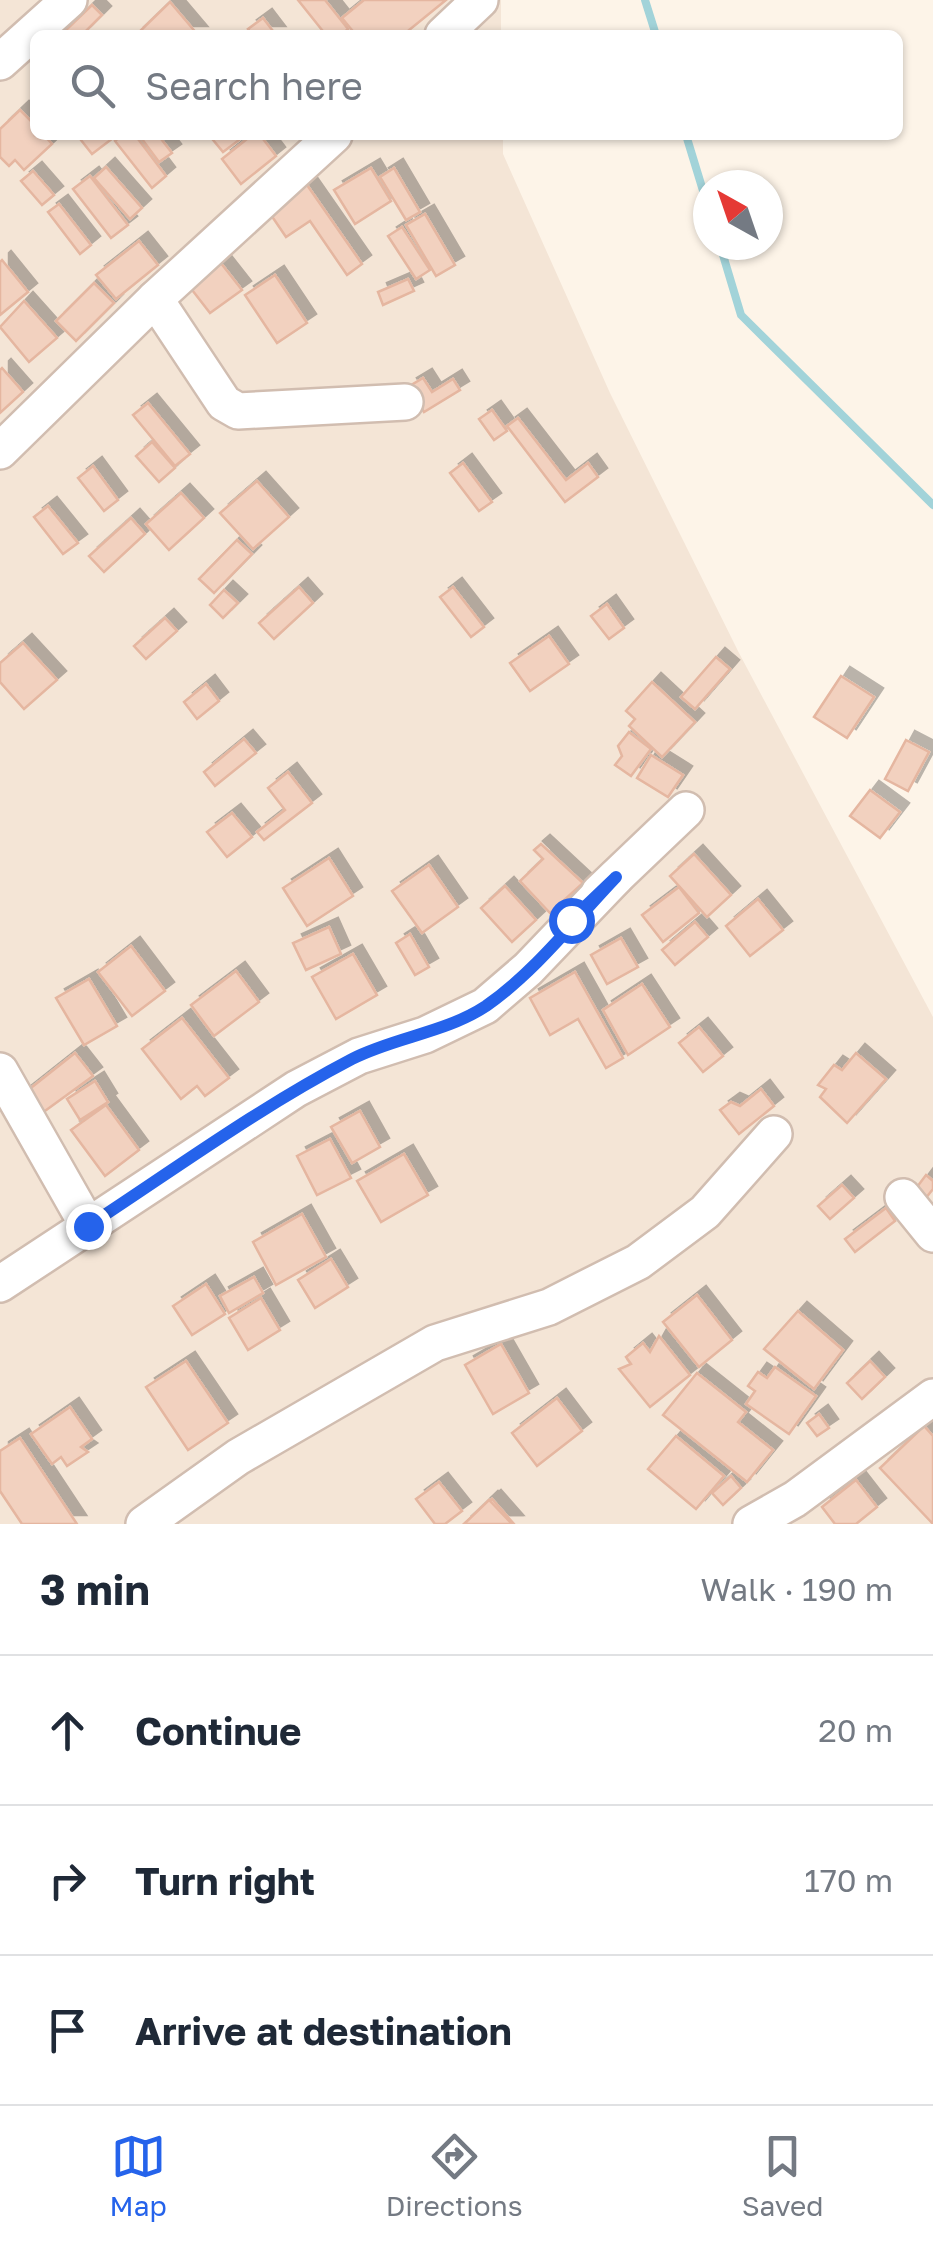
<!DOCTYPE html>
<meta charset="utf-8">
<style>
body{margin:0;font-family:"Golos Text",sans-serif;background:#f6f6f7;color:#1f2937}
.compass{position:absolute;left:693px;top:170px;width:90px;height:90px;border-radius:50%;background:#fff;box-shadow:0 2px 8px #0004;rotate:320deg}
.stop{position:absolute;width:30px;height:30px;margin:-22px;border:8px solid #2563eb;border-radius:50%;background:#fff}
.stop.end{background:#2563eb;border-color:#fff;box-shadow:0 2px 10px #0008}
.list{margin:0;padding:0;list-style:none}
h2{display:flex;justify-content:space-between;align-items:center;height:130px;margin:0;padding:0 40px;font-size:42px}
h2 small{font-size:32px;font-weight:400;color:#747a83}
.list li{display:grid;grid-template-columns:65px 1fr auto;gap:30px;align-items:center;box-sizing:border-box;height:150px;padding:0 40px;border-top:2px solid #e0e1e3}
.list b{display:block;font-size:38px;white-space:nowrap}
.list em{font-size:32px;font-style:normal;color:#747a83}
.icon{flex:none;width:55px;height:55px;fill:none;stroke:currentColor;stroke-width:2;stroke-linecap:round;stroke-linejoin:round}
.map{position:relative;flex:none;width:933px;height:1524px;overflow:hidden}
.search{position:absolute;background:#fff;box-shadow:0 2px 8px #0004;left:30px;right:30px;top:30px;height:110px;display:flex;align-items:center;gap:25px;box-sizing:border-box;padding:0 35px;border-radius:15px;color:#747a83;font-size:38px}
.sheet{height:580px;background:#fff}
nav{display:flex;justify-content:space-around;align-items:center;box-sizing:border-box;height:140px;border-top:2px solid #e0e1e3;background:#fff;font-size:28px;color:#747a83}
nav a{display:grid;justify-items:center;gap:5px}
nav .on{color:#2563eb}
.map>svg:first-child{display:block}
.residential{fill:#f4e5d6}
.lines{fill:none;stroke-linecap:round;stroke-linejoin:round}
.stream{stroke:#a2d3d9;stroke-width:8}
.building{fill:#f2d1bf;stroke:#e5b6a0;stroke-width:2.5;filter:url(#shadow)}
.minor-casing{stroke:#d1bdb0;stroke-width:40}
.minor{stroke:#fff;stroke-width:35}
.route{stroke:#2563eb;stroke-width:12}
</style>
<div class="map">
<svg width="933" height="1524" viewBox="0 0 933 1524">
<defs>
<filter id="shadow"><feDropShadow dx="9" dy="-9" stdDeviation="0" flood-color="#0004"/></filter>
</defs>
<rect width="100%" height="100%" fill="#fdf4e8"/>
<path class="residential" d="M0,0H501V35H35V135H503V154L610,393L739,653L933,1017V1524H0Z"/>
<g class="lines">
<g class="stream">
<path d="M645,0L656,35"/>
<path d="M686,135L708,207"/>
<path d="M720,245L741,315L933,505"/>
</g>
</g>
<g class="building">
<path d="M298,0H325L348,29L341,35H326Z"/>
<path d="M364,0H446L403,35H356L342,18Z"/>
<path d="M170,2L198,35H136Z"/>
<path d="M92,5L102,15L82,35H71L66,30Z"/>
<path d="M263,18L276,35H253L248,29Z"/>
<path d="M20,110L35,125V135H44L52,144L24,170L15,160L9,166L0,157V129Z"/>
<path d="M77,135H117L92,154Z"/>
<path d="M122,135H135L166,176L152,188L115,141Z"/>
<path d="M139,135H158L172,153L159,162Z"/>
<path d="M209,135H235L239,140L223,152Z"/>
<path d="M252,135H260L276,156L241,184L222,159Z"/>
<path d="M106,167L142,208L130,219L94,178Z"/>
<path d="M371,168L391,201L355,224L334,190Z"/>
<path d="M394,168L420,212L406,220L380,177Z"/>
<path d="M33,171L54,195L42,205L21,181Z"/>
<path d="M90,176L128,225L111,238L73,189Z"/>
<path d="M307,185L362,264L347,275L310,221L286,237L269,212Z"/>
<path d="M59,204L91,245L80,254L48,212Z"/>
<path d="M425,214L455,265L436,276L406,225Z"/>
<path d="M402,227L430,270L416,279L388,236Z"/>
<path d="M139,241L158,265L116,299L96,275Z"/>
<path d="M2,260L28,292L0,315V262Z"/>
<path d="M220,262L242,290L210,313L189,286Z"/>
<path d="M275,275L307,323L277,343L245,295Z"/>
<path d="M408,279L414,291L383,305L378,292Z"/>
<path d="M94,283L114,303L76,341L56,321Z"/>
<path d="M24,301L57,338L29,362L0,327Z"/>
<path d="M2,368L23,392L0,413V370Z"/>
<path d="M423,378L432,392L453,379L460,390L424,412L408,387Z"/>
<path d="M148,403L190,454L175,466L133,415Z"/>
<path d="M492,410L507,431L494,440L479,419Z"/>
<path d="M518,418L566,480L588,463L598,477L565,502L507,426Z"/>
<path d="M152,442L175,468L159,482L136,456Z"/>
<path d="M463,463L492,502L479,511L450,473Z"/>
<path d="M93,466L118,500L104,511L78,478Z"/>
<path d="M257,481L289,517L253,549L220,513Z"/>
<path d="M181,493L204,518L169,550L146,524Z"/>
<path d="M48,506L78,543L63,554L34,517Z"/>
<path d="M131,518L145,534L104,572L89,556Z"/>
<path d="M237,540L252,554L214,593L199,579Z"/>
<path d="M299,587L313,603L274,639L259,623Z"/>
<path d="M453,587L484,627L471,637L440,597Z"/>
<path d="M224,590L238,603L223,618L210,605Z"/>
<path d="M607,604L624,628L609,639L591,616Z"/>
<path d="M165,618L177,631L146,659L134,646Z"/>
<path d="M549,636L569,664L530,691L510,663Z"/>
<path d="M23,643L57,680L24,709L0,682V663Z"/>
<path d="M716,657L730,669L695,709L681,697Z"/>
<path d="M841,676L874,697L847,738L814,717Z"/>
<path d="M652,682L695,722L662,757L629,726L635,719L626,711Z"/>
<path d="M206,684L219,701L197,719L184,702Z"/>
<path d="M629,732L651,749L631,776L615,765L622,756L618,746Z"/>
<path d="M244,739L256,753L215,786L204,772Z"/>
<path d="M906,740L929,752L908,791L885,779Z"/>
<path d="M651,755L683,775L668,797L637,778Z"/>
<path d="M288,772L312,803L264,840L257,832L285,810L268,788Z"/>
<path d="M870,790L900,812L880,838L850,816Z"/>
<path d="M232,813L252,837L227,857L207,832Z"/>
<path d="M541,844L583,883L550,913L520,881L543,859L534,850Z"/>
<path d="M694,854L731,895L707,917L670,876Z"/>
<path d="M329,858L353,896L307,926L283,888Z"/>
<path d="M429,865L458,907L422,933L392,891Z"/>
<path d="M505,886L536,920L512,942L481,908Z"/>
<path d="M679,887L699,913L663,942L642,915Z"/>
<path d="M758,899L783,930L750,956L726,926Z"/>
<path d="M695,922L708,937L675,965L662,950Z"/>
<path d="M329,927L341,954L306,970L293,943Z"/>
<path d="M410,934L429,967L415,975L396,943Z"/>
<path d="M621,938L638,967L607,984L591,955Z"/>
<path d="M131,946L165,991L132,1016L98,972Z"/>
<path d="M353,954L377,995L336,1019L312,977Z"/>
<path d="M236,971L259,1002L214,1036L191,1005Z"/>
<path d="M575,972L623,1058L606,1068L578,1019L550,1035L530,998Z"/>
<path d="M89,979L117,1026L84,1045L56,998Z"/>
<path d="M642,984L670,1027L628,1055L603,1010Z"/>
<path d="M182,1018L229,1078L205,1096L197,1086L181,1099L142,1049Z"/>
<path d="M699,1027L723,1056L703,1072L679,1043Z"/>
<path d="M75,1053L93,1076L38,1116L22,1095Z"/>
<path d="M856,1053L886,1079L847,1123L820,1097L826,1089L818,1085L834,1065L842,1070Z"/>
<path d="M95,1081L108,1102L80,1120L67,1099Z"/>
<path d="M761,1089L774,1106L739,1134L720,1110L731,1102L740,1106Z"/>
<path d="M106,1105L139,1150L105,1176L71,1130Z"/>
<path d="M360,1111L380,1147L352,1163L331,1127Z"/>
<path d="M330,1139L351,1178L317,1195L297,1156Z"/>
<path d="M404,1154L428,1195L381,1222L357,1181Z"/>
<path d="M926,1175L933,1181V1189L925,1199L914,1191Z"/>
<path d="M842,1185L854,1198L830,1219L818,1206Z"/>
<path d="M886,1208L895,1221L855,1252L845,1239Z"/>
<path d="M302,1214L326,1257L276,1285L253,1242Z"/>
<path d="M331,1259L348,1287L315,1308L298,1280Z"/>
<path d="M254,1277L263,1293L229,1313L220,1296Z"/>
<path d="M206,1284L225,1314L192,1335L173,1306Z"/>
<path d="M697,1295L732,1340L699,1367L663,1322Z"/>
<path d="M261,1298L280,1330L248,1350L229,1318Z"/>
<path d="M798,1311L843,1350L814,1389L764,1349Z"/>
<path d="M659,1336L690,1375L650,1407L619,1369L631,1364L626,1357L643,1343L650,1352Z"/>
<path d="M501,1344L529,1393L493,1414L465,1365Z"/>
<path d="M186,1361L228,1423L188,1450L146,1387Z"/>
<path d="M870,1361L885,1377L862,1399L847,1383Z"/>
<path d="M775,1367L816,1396L789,1434L746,1404L755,1391L748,1386L758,1372L767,1378Z"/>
<path d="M697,1373L746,1412L738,1422L773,1450L747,1482L663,1415Z"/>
<path d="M557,1398L582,1431L537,1466L512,1433Z"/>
<path d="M70,1407L92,1439L81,1447L88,1452L67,1466L61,1457L52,1464L31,1434Z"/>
<path d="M819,1414L829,1428L817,1436L807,1423Z"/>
<path d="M924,1426L933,1436V1524L880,1468Z"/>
<path d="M676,1436L724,1476L696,1509L648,1469Z"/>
<path d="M20,1438L77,1524H22L0,1491V1451Z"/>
<path d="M731,1476L741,1488L723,1505L712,1493Z"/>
<path d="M856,1480L877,1507L856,1524H835L822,1507Z"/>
<path d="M439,1482L462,1511L445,1524H435L416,1499Z"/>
<path d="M492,1499L514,1524H464Z"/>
<path d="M489,1500L512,1524H464Z"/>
</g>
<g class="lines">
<g class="minor-casing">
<g id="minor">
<path d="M443,35L480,0"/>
<path d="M0,62L69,0"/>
<path d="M155,299L224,403L238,411L405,402"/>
<path d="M0,451L155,299L334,135"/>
<path d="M599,893L686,810"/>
<path d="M0,1071L88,1226"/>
<path d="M903,1197L933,1234"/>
<path d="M0,1284L296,1089L359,1056L425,1035L485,1006L528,969L616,877"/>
<path d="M144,1524L238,1457L435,1343L549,1307L638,1262L705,1212L774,1134"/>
<path d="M751,1524L795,1499L933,1397"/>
</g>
</g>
<use href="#minor" class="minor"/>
</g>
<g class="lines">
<path class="route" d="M88,1226C175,1169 260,1107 352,1059C395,1037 445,1033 486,1006C535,972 575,920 616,877L571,920"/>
</g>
</svg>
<svg class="compass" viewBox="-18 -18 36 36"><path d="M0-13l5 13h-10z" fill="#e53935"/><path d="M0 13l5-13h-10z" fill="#747a83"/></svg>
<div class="stop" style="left:571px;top:920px"></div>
<div class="stop end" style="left:88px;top:1226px"></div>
<div class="search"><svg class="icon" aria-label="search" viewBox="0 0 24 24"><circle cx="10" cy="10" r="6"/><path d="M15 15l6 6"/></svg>Search here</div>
</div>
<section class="sheet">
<h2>3 min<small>Walk · 190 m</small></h2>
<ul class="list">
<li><svg class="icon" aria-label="ahead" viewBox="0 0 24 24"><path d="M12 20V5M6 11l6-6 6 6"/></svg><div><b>Continue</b></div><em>20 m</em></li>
<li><svg class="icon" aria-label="right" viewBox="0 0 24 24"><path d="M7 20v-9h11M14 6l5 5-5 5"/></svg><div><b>Turn right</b></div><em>170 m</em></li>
<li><svg class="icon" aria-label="arrive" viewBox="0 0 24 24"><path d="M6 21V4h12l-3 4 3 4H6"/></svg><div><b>Arrive at destination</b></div></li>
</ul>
</section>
<nav>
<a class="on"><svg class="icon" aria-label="map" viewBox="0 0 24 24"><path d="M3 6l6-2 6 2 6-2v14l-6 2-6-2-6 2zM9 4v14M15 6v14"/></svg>Map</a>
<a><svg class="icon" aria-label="directions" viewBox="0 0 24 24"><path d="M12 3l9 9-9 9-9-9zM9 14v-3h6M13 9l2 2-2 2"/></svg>Directions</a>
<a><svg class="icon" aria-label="saved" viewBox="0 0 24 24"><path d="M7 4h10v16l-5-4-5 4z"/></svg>Saved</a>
</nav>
